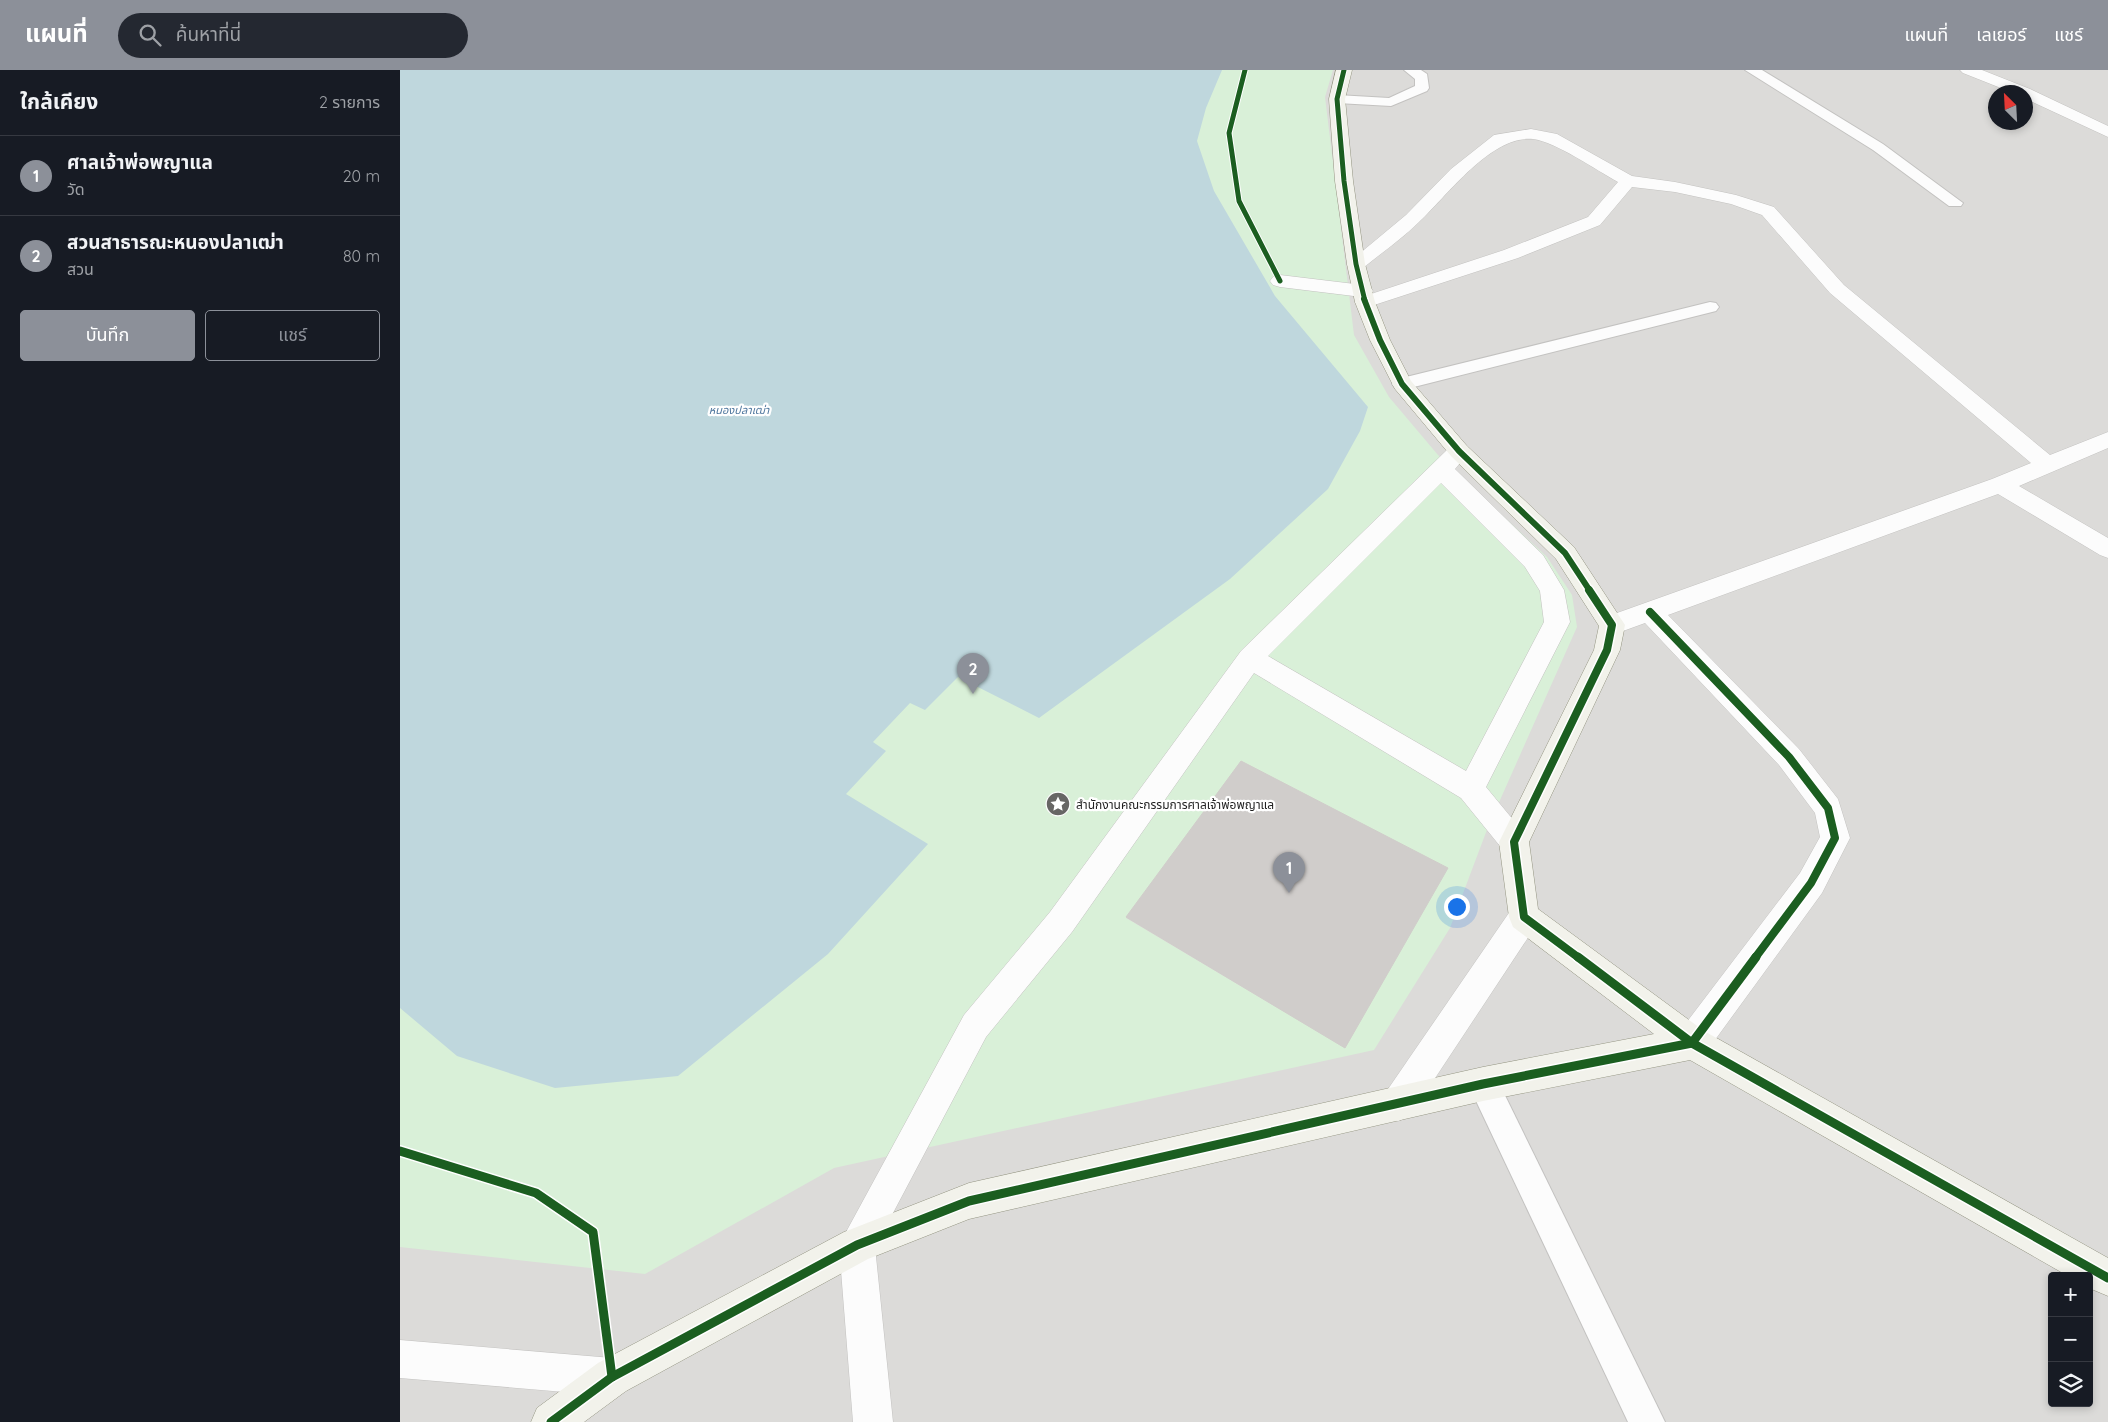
<!DOCTYPE html>
<html lang="th">
<meta charset="utf-8">
<style>
body{margin:0;font-family:Quicksand,"Noto Sans Thai",sans-serif;background:#242831;color:#f1f3f6}
.controls{position:absolute;right:15px;bottom:15px;display:grid;overflow:hidden;border-radius:5px;box-shadow:0 2px 8px #0003}
.controls button{width:45px;height:45px;display:grid;place-items:center;padding:0;border:0;border-bottom:1px solid #363941;background:#171b24;color:#f1f3f6;font:25px sans-serif}
.compass{position:absolute;left:1588px;top:15px;width:45px;height:45px;border-radius:50%;background:#171b24;box-shadow:0 2px 8px #0003;rotate:336deg}
.you{position:absolute;left:1056px;top:836px;width:18px;height:18px;margin:-12px;border:4px solid #fff;border-radius:50%;background:#1a73e8;box-shadow:0 0 0 8px #1a73e833}
.badge{display:grid;place-items:center;width:32px;height:32px;border-radius:50%;background:#8c9099;color:#fff;font-size:16px;font-weight:700}
.pin{position:absolute;translate:-50% -41px;filter:drop-shadow(0 1px 2px #0008)}
.pin::after{content:'';position:absolute;top:26px;width:18px;height:15px;background:inherit;clip-path:polygon(0 0,100% 0,50% 100%)}
.list{margin:0;padding:0;list-style:none}
h2{display:flex;justify-content:space-between;align-items:center;height:65px;margin:0;padding:0 20px;font-size:21px}
h2 small{font-size:16px;font-weight:400;color:#9ea1a6}
.list li{display:grid;grid-template-columns:32px 1fr auto;gap:15px;align-items:center;box-sizing:border-box;height:80px;padding:0 20px;border-top:1px solid #363941}
.list b{display:block;font-size:19px;white-space:nowrap}
.list p{margin:0;font-size:16px;white-space:nowrap;color:#9ea1a6}
.list em{font-size:16px;font-style:normal;color:#9ea1a6}
.actions{display:flex;gap:10px;padding:15px 20px}
.actions a{flex:1;padding:11px 0;border:1px solid #8c9099;border-radius:5px;text-align:center;font-size:18px;color:#8c9099}
.actions .main{background:#8c9099;color:#fff}
.icon{flex:none;width:28px;height:28px;fill:none;stroke:currentColor;stroke-width:2;stroke-linecap:round;stroke-linejoin:round}
.map{position:relative;flex:none;width:1708px;height:1352px;overflow:hidden}
header{display:flex;align-items:center;gap:30px;box-sizing:border-box;height:70px;padding:0 25px;background:#8c9099;color:#fff}
header strong{font-size:24px}
nav{display:flex;gap:28px;margin-inline-start:auto;font-size:18px}
.search{width:350px;height:45px;background:#242831;display:flex;align-items:center;gap:12px;box-sizing:border-box;padding:0 18px;border-radius:28px;color:#9ea1a6;font-size:19px}
main{display:flex}
aside{flex:1;background:#171b24}
.map>svg:first-child{display:block}
.residential{fill:#dcdbd9;fill-rule:evenodd}
.park{fill:#d9f0d8;fill-rule:evenodd}
.water{fill:#bfd7dd}
.building{fill:#d0cdcb;stroke:#d0cdca}
.lines{fill:none;stroke-linecap:round;stroke-linejoin:round}
.lane-casing{stroke:#c3c2c0;stroke-width:2}
.street-casing{stroke:#c3c2c0;stroke-width:1}
.secondary-casing{stroke:#949582;stroke-width:1}
.lane{fill:#fcfcfc;fill-rule:evenodd}
.street{fill:#fcfcfc;fill-rule:evenodd}
.secondary{fill:#f2f2eb;fill-rule:evenodd}
.cycleway-far3-casing{stroke:#fff;stroke-width:7}
.cycleway-far2-casing{stroke:#fff;stroke-width:9}
.cycleway-far1-casing{stroke:#fff;stroke-width:11}
.cycleway-casing{stroke:#fff;stroke-width:12}
.cycleway-far3{stroke:#1b5e20;stroke-width:5}
.cycleway-far2{stroke:#1b5e20;stroke-width:6}
.cycleway-far1{stroke:#1b5e20;stroke-width:8}
.cycleway{stroke:#1b5e20;stroke-width:9}
.labels{text-anchor:middle;dominant-baseline:central;stroke-width:4.5;stroke-linejoin:round;paint-order:stroke}
.far-water-label{font-size:11px;font-style:italic;fill:#51789f;stroke:#fff}
.poi-label{font-size:12px;fill:#1f1f1f;stroke:#fff;text-anchor:start}
</style>
<header>
<strong>แผนที่</strong>
<div class="search"><svg class="icon" aria-label="search" viewBox="0 0 24 24"><circle cx="10" cy="10" r="6"/><path d="M15 15l6 6"/></svg>ค้นหาที่นี่</div>
<nav><a>แผนที่</a><a>เลเยอร์</a><a>แชร์</a></nav>
</header>
<main>
<aside>
<h2>ใกล้เคียง<small>2 รายการ</small></h2>
<ul class="list">
<li><span class="badge">1</span><div><b>ศาลเจ้าพ่อพญาแล</b><p>วัด</p></div><em>20 m</em></li>
<li><span class="badge">2</span><div><b>สวนสาธารณะหนองปลาเฒ่า</b><p>สวน</p></div><em>80 m</em></li>
</ul>
<div class="actions"><a class="main">บันทึก</a><a>แชร์</a></div>
</aside>
<div class="map">
<svg width="1708" height="1352" viewBox="0 0 1708 1352">
<rect width="100%" height="100%" fill="#edebe8"/>
<path class="residential" d="M0,0H1708V1352H0ZM1596,22H1626V52H1596ZM1652,1206H1689V1333H1652Z"/>
<path class="park" d="M0,0H933L925,27L954,265L989,327L1038,385L1147,487L1172,525L1177,557L1088,757L1050,858L974,980L434,1098L245,1204L0,1177ZM841,691L1047,798L945,978L726,848Z"/>
<path class="water" d="M0,0H822L806,38L797,71L814,121L875,226L968,337L960,361L928,419L830,509L639,648L558,607L525,640L510,633L473,672L486,681L446,724L528,774L428,884L278,1006L155,1018L57,986L0,938Z"/>
<path class="building" d="M841,691L1048,798L945,978L726,847Z"/>
<g class="lines">
<g class="lane-casing">
<g id="lane">
<path d="M1004,0H1021L1027,4L1029,18L1027,21L991,36L937,33L930,29L937,25L989,28L1015,16V9Z"/>
<path d="M1345,0H1362L1483,74L1563,133L1561,136H1549L1473,80Z"/>
<path d="M1310,232L1316,233L1319,237L1316,241L1002,320L995,318L992,314L995,310L1002,308Z"/>
<path d="M1083,999L1094,1003L1265,1352H1228L1068,1014L1072,1003Z"/>
</g>
</g>
<g class="street-casing">
<g id="street">
<path d="M1560,0H1582L1630,19L1708,56V67L1626,29V22H1611L1563,3Z"/>
<path d="M1131,59L1157,64L1232,106L1275,112L1336,125L1374,137L1444,215L1650,385L1708,362V378L1619,416L1708,468V488L1700,485L1598,424L1268,545L1399,679L1438,729L1450,768L1422,823L1304,985L1292,989L1280,985L1276,973L1280,961L1400,803L1420,767L1415,743L1379,695L1245,553L1212,565L1203,562L1199,555L1203,548L1592,409L1631,393L1430,223L1362,145L1331,134L1275,122L1232,117L1200,155L1118,188L965,238L958,236L955,232L962,227L880,217L873,215L870,211L873,207L880,205L963,215L970,217L973,221L971,224L1104,180L1188,147L1218,112C1196,100 1156,72 1133,69C1091,65 1047,126 1019,152C1002,169 981,183 963,198H949L947,194L1006,145L1051,99L1094,65Z"/>
<path d="M1059,373L1067,376L1070,381L1055,399L1143,485L1164,520L1170,552L1086,717L1124,763L1129,772L1124,781L1114,785L1104,781L1061,728L854,603L672,862L586,967L475,1177L493,1352H453L439,1175L564,945L650,842L841,581L1051,376ZM1041,413L1125,497L1140,521L1144,552L1066,701L868,586Z"/>
<path d="M1124,833L1135,837L1139,847L1135,857L1010,1046L998,1051L986,1046L981,1034L986,1022L1113,837Z"/>
<path d="M0,1270L212,1288L226,1293L231,1307L226,1321L212,1326L0,1308Z"/>
</g>
</g>
<g class="secondary-casing">
<path id="secondary" d="M936,0H952L945,29L953,111L965,194L975,232L990,270L1011,311L1067,376L1174,477L1225,555L1220,580L1129,772L1138,839L1304,961L1708,1188V1226L1689,1218V1206H1668L1290,990L1083,1031L569,1149L468,1189L226,1321L184,1352H131L137,1338L198,1293L444,1162L569,1113L1083,997L1254,964L1113,857L1109,847L1099,772L1194,580L1199,556L1156,489L1051,386L995,319L970,270L955,232L947,194L935,111L929,29Z"/>
</g>
<use href="#lane" class="lane"/>
<use href="#street" class="street"/>
<use href="#secondary" class="secondary"/>
<g class="cycleway-far3-casing">
<g id="cycleway-far3">
<path d="M845,0L829,63L839,131L880,211"/>
<path d="M944,0L937,29L944,111L956,194L965,231"/>
</g>
</g>
<g class="cycleway-far2-casing">
<path id="cycleway-far2" d="M964,229L980,270L1002,314L1059,381L1165,483L1190,521"/>
</g>
<g class="cycleway-far1-casing">
<g id="cycleway-far1">
<path d="M1250,542L1389,687L1428,738L1435,768L1411,813L1355,888"/>
<path d="M1179,888L1124,847L1114,772L1207,580L1212,555L1189,520"/>
</g>
</g>
<g class="cycleway-casing">
<g id="cycleway">
<path d="M1178,887L1292,973L1708,1208"/>
<path d="M0,1081L136,1123L193,1162L212,1307"/>
<path d="M151,1352L212,1307L457,1175L569,1131L1083,1014L1292,973L1356,887"/>
</g>
</g>
<use href="#cycleway-far3" class="cycleway-far3"/>
<use href="#cycleway-far2" class="cycleway-far2"/>
<use href="#cycleway-far1" class="cycleway-far1"/>
<use href="#cycleway" class="cycleway"/>
</g>
<defs>
<g id="sight-disc" transform="scale(1.25)"><circle r="9.5" fill="#676665" stroke="#fff"/><path d="M0-6L1.8-2.2L6-1.7L2.9 1.2L3.7 5.4L0 3.3L-3.7 5.4L-2.9 1.2L-6-1.7L-1.8-2.2Z" fill="#fff"/></g>
</defs>
<g fill-rule="evenodd">
<use href="#sight-disc" x="658" y="734"/>
</g>
<g class="labels">
<g class="far-water-label">
<text x="339" y="340">หนองปลาเฒ่า</text>
</g>
<g class="poi-label">
<text x="676" y="734">สำนักงานคณะกรรมการศาลเจ้าพ่อพญาแล</text>
</g>
</g>
</svg>
<div class="controls">
<button>+</button>
<button>−</button>
<button><svg class="icon" aria-label="layers" viewBox="0 0 24 24"><path d="M12 4l9 5-9 5-9-5zM3 14l9 5 9-5"/></svg></button>
</div>
<svg class="compass" viewBox="-18 -18 36 36"><path d="M0-13l5 13h-10z" fill="#e53935"/><path d="M0 13l5-13h-10z" fill="#9ea1a6"/></svg>
<div class="you"></div>
<div class="pin badge" style="left:889px;top:823px">1</div>
<div class="pin badge" style="left:573px;top:624px">2</div>
</div>
</main>
